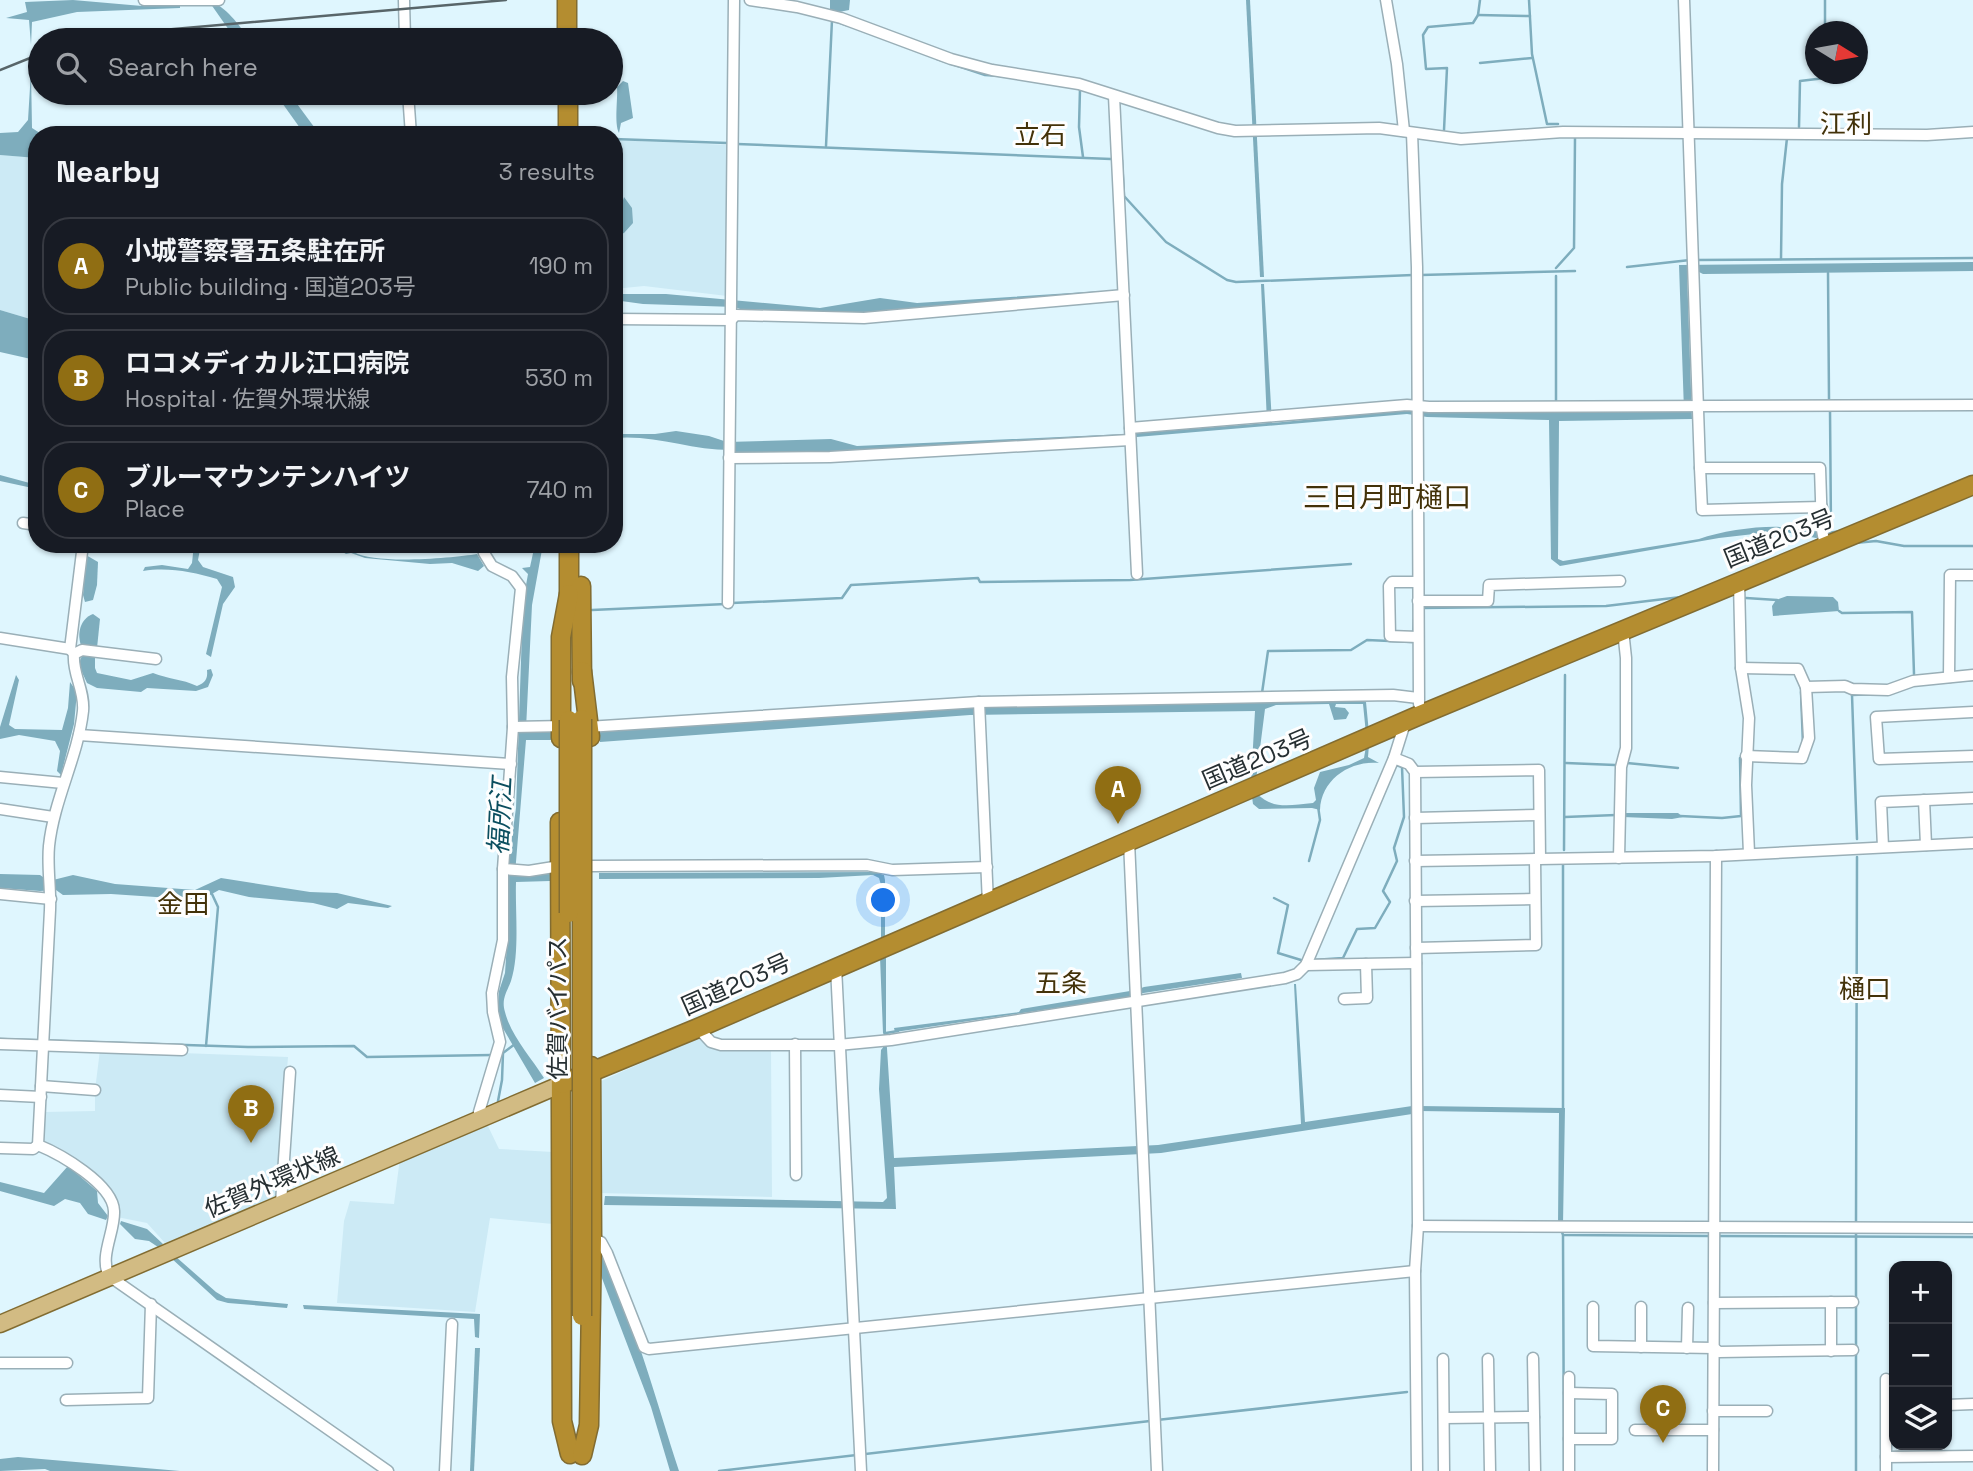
<!DOCTYPE html>
<meta charset="utf-8">
<style>
body{margin:0;font-family:"Space Grotesk","Noto Sans JP",sans-serif;background:#20242c;color:#f1f3f6}
.controls{position:absolute;right:21px;bottom:21px;display:grid;overflow:hidden;border-radius:14px;box-shadow:0 2px 5px #0004}
.controls button{width:63px;height:63px;display:grid;place-items:center;padding:0;border:0;border-bottom:2px solid #363941;background:#171b24;color:#f1f3f6;font:35px sans-serif}
.compass{position:absolute;left:1805px;top:21px;width:63px;height:63px;border-radius:50%;background:#171b24;box-shadow:0 2px 5px #0004;rotate:101deg}
.you{position:absolute;left:884px;top:901px;width:24px;height:24px;margin:-18px;border:5px solid #fff;border-radius:50%;background:#1a73e8;box-shadow:0 0 0 10px #1a73e833}
.badge{display:grid;place-items:center;width:46px;height:46px;border-radius:50%;background:#906e13;color:#fff;font-size:23px;font-weight:700}
.pin{position:absolute;translate:-50% -58px;filter:drop-shadow(0 2px 4px #0008)}
.pin::after{content:'';position:absolute;top:37px;width:24px;height:21px;background:inherit;clip-path:polygon(0 0,100% 0,50% 100%)}
.list{margin:0;padding:0;list-style:none}
h2{display:flex;justify-content:space-between;align-items:center;height:91px;margin:0;padding:0 28px;font-size:30px}
h2 small{font-size:23px;font-weight:400;color:#9ea1a6}
.list li{display:grid;grid-template-columns:46px 1fr auto;gap:21px;align-items:center;box-sizing:border-box;height:98px;margin:0 14px 14px;padding:0 14px;border:2px solid #363941;border-radius:28px}
.list b{display:block;font-size:26px;white-space:nowrap}
.list p{margin:0;font-size:23px;white-space:nowrap;color:#9ea1a6}
.list em{font-size:23px;font-style:normal;color:#9ea1a6}
.icon{flex:none;width:38px;height:38px;fill:none;stroke:currentColor;stroke-width:2;stroke-linecap:round;stroke-linejoin:round}
.map{position:relative;flex:none;width:1973px;height:1471px;overflow:hidden}
.search{position:absolute;background:#171b24;box-shadow:0 2px 5px #0004;left:28px;top:28px;width:595px;height:77px;display:flex;align-items:center;gap:18px;box-sizing:border-box;padding:0 24px;border-radius:38px;color:#9ea1a6;font-size:26px}
.panel{position:absolute;background:#171b24;box-shadow:0 2px 5px #0004;left:28px;top:126px;width:595px;height:427px;border-radius:28px}
.map>svg:first-child{display:block}
.built{fill:#cceaf5}
.water{fill:#7eadbd}
.lines{fill:none;stroke-linecap:round;stroke-linejoin:round}
.stream{stroke:#7eadbd;stroke-width:2.5}
.street-casing{stroke:#9aafb7;stroke-width:13}
.primary-casing{stroke:#826c31;stroke-width:19}
.highway-casing{stroke:#826c31;stroke-width:21}
.street{stroke:#fff;stroke-width:10}
.primary{stroke:#d2bb83;stroke-width:16}
.highway{stroke:#b48d30;stroke-width:18}
.rail{stroke:#586569;stroke-width:2.5}
.highway-bridge-casing{stroke:#826c31;stroke-width:21;stroke-linecap:butt}
.highway-bridge{stroke:#b48d30;stroke-width:18}
.labels{text-anchor:middle;dominant-baseline:central;stroke-width:6;stroke-linejoin:round;paint-order:stroke}
.street-label{font-size:24px;fill:#262f32;stroke:#fefefe}
.neighbourhood-label{font-size:26px;fill:#433209;stroke:#fefefe}
.water-label{font-size:26px;font-style:italic;fill:#0b4e5f;stroke:#fefefe}
.quarter-label{font-size:28px;fill:#433209;stroke:#fefefe}
</style>
<div class="map">
<svg width="1973" height="1471" viewBox="0 0 1973 1471">
<rect width="100%" height="100%" fill="#dff6fe"/>
<g class="built">
<path d="M614,140L729,145L727,296L644,286L614,289Z"/>
<path d="M0,155L37,158V321L0,310Z"/>
<path d="M699,1034L710,1047L723,1050L771,1049L772,1197L597,1193L599,1082L664,1053Z"/>
<path d="M100,1050L288,1057L277,1199L165,1243L147,1223L117,1217L109,1188L65,1151L42,1140L44,1112L95,1111V1090Z"/>
<path d="M486,1122L499,1149L553,1152V1224L490,1218L475,1312L337,1303L344,1221L350,1201L394,1204L400,1158Z"/>
</g>
<g class="water">
<path d="M73,0L142,6L180,4V8L77,12L32,22L31,45L29,20L6,18L27,12L25,2Z"/>
<path d="M208,0C227,7 238,24 250,40H236Z"/>
<path d="M830,0H850L849,10L839,12L830,10Z"/>
<path d="M1246,0H1250L1264,277H1260Z"/>
<path d="M31,71L32,128L43,135H37V158L0,155V133L18,132L28,120Z"/>
<path d="M623,81L628,83L633,118L621,123L619,133C614,123 618,99 617,87Z"/>
<path d="M275,93H289L320,135H305Z"/>
<path d="M624,197L632,208L633,223L624,233L614,237V214L619,213Z"/>
<path d="M1973,262V271L1703,274L1695,270L1687,271L1692,419L1559,421L1558,559L1563,561L1699,539C1722,531 1757,526 1781,527C1801,529 1822,535 1842,529L1844,531L1837,535L1816,538L1780,531L1719,538L1560,566L1551,559L1549,420L1427,417L1407,414L1125,438L947,448L738,454L734,450C693,451 655,434 614,438V434H655L676,431L709,436L727,442L831,439L857,446L1125,434L1267,423L1261,284H1264L1272,423L1408,410L1428,413H1485L1684,411L1679,265Z"/>
<path d="M1102,291V295L961,307L862,313L740,309L735,307L643,304L614,300V294H666L820,308L880,298L917,303Z"/>
<path d="M0,310L37,321V388L34,385L35,366L31,359L0,352Z"/>
<path d="M0,475L37,485V489L0,481Z"/>
<path d="M194,544H201L198,560L203,567L233,577L235,587L223,604L211,657L206,654L222,587L217,579C192,572 169,567 143,571L145,567L162,565L188,569L192,563Z"/>
<path d="M330,544H346C349,546 351,549 354,552C374,565 453,558 477,554L484,566L478,571L452,563L430,564L365,558L351,553L346,554Z"/>
<path d="M535,544H543L532,605L526,729L552,731L551,740H526L515,874L550,872V881L516,882C515,912 520,953 511,981C507,992 501,999 505,1012C511,1036 531,1057 544,1078L535,1083L501,1025L498,1007L499,991L505,973L509,915L507,873L516,808L523,602L528,574L522,568L530,567Z"/>
<path d="M86,555L98,562L97,585L93,600L85,602L83,595Z"/>
<path d="M1787,596L1833,597L1838,602L1839,611L1773,616L1772,606L1776,600Z"/>
<path d="M93,614L100,619L97,648H82C76,634 80,619 93,614Z"/>
<path d="M84,654L95,656V668L97,673L131,680L153,673C168,679 182,679 197,686C205,683 208,679 207,670L211,669L213,675L208,687L196,691L147,688L141,692L97,688L87,683C83,673 75,662 84,654Z"/>
<path d="M16,675L19,680L9,725L15,729L62,730L68,708L70,682L77,692L74,724L61,775L57,771L60,751L55,741L19,735L0,739V727Z"/>
<path d="M1339,700L1366,702L1369,733L1366,734L1363,704H1336L1335,707L1345,708L1349,713L1346,719L1334,720L1329,704L1276,705L1265,709L1256,780L1251,782L1255,711L970,715L600,742L599,732L972,707Z"/>
<path d="M1369,745L1368,757L1379,763C1351,760 1321,779 1320,810L1312,808L1259,809L1253,804L1252,797L1257,794C1275,810 1290,805 1313,803L1316,800L1314,788L1320,772L1349,765L1364,758L1366,746Z"/>
<path d="M1624,813H1678L1683,817L1672,819L1623,817Z"/>
<path d="M875,872L884,875L885,880V939L881,940V885L879,878L873,875L819,878L599,879V873Z"/>
<path d="M0,874L40,875L49,881L73,875L115,884L195,890L221,878L310,892L337,893L392,906L388,908L348,903L337,909L313,903L249,897L219,890L201,900L111,894L63,895L56,890L40,891L0,888Z"/>
<path d="M886,955V1033L894,1158L1158,1145L1301,1124L1294,984H1296L1305,1122L1412,1106V1114L1161,1153L894,1167L896,1209L604,1205L605,1196L883,1202L887,1198L879,1089L881,1050C886,1045 886,1038 883,1033L880,957Z"/>
<path d="M1241,973L1242,978L1137,994L1131,997L895,1032L894,1028L1019,1012L1021,1009L1136,990L1144,987Z"/>
<path d="M1419,1106L1565,1108L1563,1224H1558L1559,1113L1419,1111Z"/>
<path d="M68,1166L97,1191L98,1203L108,1216L106,1220L88,1214L80,1203L65,1199L54,1206L0,1191V1182L44,1193Z"/>
<path d="M121,1221L147,1229L163,1244L158,1247L149,1241L135,1239L120,1224Z"/>
<path d="M600,1251C635,1320 655,1397 679,1471H670L651,1407L600,1273Z"/>
<path d="M175,1256L216,1292L226,1298L288,1304L287,1308L228,1303L217,1300L171,1258Z"/>
<path d="M303,1305L480,1314L479,1338L475,1337L474,1319L304,1309Z"/>
<path d="M475,1348H480L474,1471H470Z"/>
<path d="M18,1457L180,1471H50L45,1469L0,1471V1459Z"/>
</g>
<g class="lines">
<g class="stream">
<path d="M1529,0L1532,54L1547,124H1558"/>
<path d="M1478,15L1530,16"/>
<path d="M1825,32V0"/>
<path d="M937,59L985,75L1001,76"/>
<path d="M1480,63L1532,58"/>
<path d="M1080,89L1079,127L1083,157"/>
<path d="M1799,127L1800,81L1825,78V74"/>
<path d="M1444,130L1447,68L1426,69L1423,35L1428,27L1473,23L1478,15L1480,0"/>
<path d="M614,139L727,143"/>
<path d="M737,144L1111,159"/>
<path d="M826,146L832,20L846,25"/>
<path d="M1122,160L1124,196L1166,242L1227,280L1236,282L1413,275"/>
<path d="M1781,259L1782,184L1787,138"/>
<path d="M1696,260L1973,258"/>
<path d="M1627,267L1690,260"/>
<path d="M1556,268L1574,248L1575,138"/>
<path d="M1828,273L1829,399"/>
<path d="M1421,275L1575,271"/>
<path d="M1556,276V402"/>
<path d="M1830,411L1831,530"/>
<path d="M1855,543L1876,541L1904,546H1973"/>
<path d="M1746,598L1777,600"/>
<path d="M732,603L842,598L851,585L978,578L980,582L1130,580L1351,564"/>
<path d="M1422,608L1606,606L1681,597"/>
<path d="M592,610L726,604"/>
<path d="M1839,611L1842,613L1912,612L1914,674"/>
<path d="M1413,633L1414,619"/>
<path d="M1959,681L1973,680"/>
<path d="M1801,692L1803,745"/>
<path d="M1262,693L1268,651L1351,650L1367,640L1412,642L1413,640"/>
<path d="M1887,694L1907,688"/>
<path d="M1566,763L1615,765"/>
<path d="M1627,763L1678,768"/>
<path d="M1680,816L1722,818L1741,816L1740,758"/>
<path d="M1565,817L1616,815"/>
<path d="M1857,839L1852,695L1877,694"/>
<path d="M1564,850L1565,675"/>
<path d="M1309,861L1320,820L1318,806"/>
<path d="M1274,898L1288,905L1278,953L1301,960"/>
<path d="M1313,960L1343,958L1357,929L1375,928L1390,902L1383,891L1397,861L1394,848L1404,817L1402,767L1396,765"/>
<path d="M886,1033L898,1031"/>
<path d="M0,1039L248,1047L354,1046L367,1057L492,1055"/>
<path d="M206,1046L218,907L212,894"/>
<path d="M498,1101L502,1080L503,1053L515,1044"/>
<path d="M1563,1108V863"/>
<path d="M1856,1225L1857,857"/>
<path d="M1561,1229L1563,1235L1711,1236"/>
<path d="M1563,1236L1564,1471"/>
<path d="M1717,1236L1973,1237"/>
<path d="M1157,1420L1407,1392"/>
<path d="M719,1471L1150,1421"/>
<path d="M1856,1471V1232"/>
</g>
<g class="street-casing">
<g id="street">
<path d="M144,0H219"/>
<path d="M404,0L405,40"/>
<path d="M750,0L797,7L841,18L951,59L992,70L1079,84L1218,128L1235,131L1379,128L1461,139L1563,132L1927,135L1973,132"/>
<path d="M1386,0L1397,64L1404,131"/>
<path d="M1684,0L1700,468H1820L1822,530L1825,546"/>
<path d="M408,93L411,135"/>
<path d="M1114,96L1137,574"/>
<path d="M1412,133L1417,267L1419,704"/>
<path d="M614,319L731,320L736,315L864,318L1124,295"/>
<path d="M1130,428L1407,405L1429,407L1973,405"/>
<path d="M729,458L830,457L1130,440"/>
<path d="M1700,468L1702,510L1822,507"/>
<path d="M23,523L37,525"/>
<path d="M83,544L70,649L74,654C72,674 85,690 83,711C78,757 54,799 49,846C47,867 51,888 50,910C46,988 42,1066 38,1145C60,1154 113,1184 114,1211C115,1232 99,1256 109,1276L388,1471"/>
<path d="M1418,582H1392L1389,586L1390,636L1418,637"/>
<path d="M1739,582L1741,668L1749,718L1746,785L1749,853"/>
<path d="M1418,601H1488L1489,585L1620,581"/>
<path d="M728,603L734,0"/>
<path d="M0,638L70,649"/>
<path d="M74,654L82,650L156,659"/>
<path d="M1741,668L1798,669L1806,687L1845,686L1852,689L1888,690L1913,681L1973,675"/>
<path d="M1949,677L1950,575H1973"/>
<path d="M979,702L988,903"/>
<path d="M1973,712L1876,717L1879,759L1973,756"/>
<path d="M513,727L565,726"/>
<path d="M587,727L979,702L1393,695L1418,698"/>
<path d="M79,735L511,764"/>
<path d="M1746,756L1802,758L1809,738L1806,687"/>
<path d="M1394,758L1409,764L1415,772L1418,1226L1415,1271L1417,1471"/>
<path d="M1415,772L1539,770L1540,859"/>
<path d="M0,777L63,783"/>
<path d="M1924,800L1926,845"/>
<path d="M0,809L53,817"/>
<path d="M1415,818L1539,815"/>
<path d="M1129,841L1157,1471"/>
<path d="M1883,847L1881,802L1973,798"/>
<path d="M1619,858L1621,767L1626,748V658L1623,630"/>
<path d="M1415,861L1716,856L1973,843"/>
<path d="M589,866L867,865L892,870L987,867"/>
<path d="M503,869L529,871L560,866"/>
<path d="M0,894L51,899"/>
<path d="M1415,901L1535,899"/>
<path d="M1416,948L1536,945L1535,859"/>
<path d="M1306,965L1416,963"/>
<path d="M836,967L861,1471"/>
<path d="M1344,999L1367,998L1366,964"/>
<path d="M698,1028L711,1042L721,1045H838L891,1040L1285,978L1297,974L1306,965L1394,758L1405,723"/>
<path d="M0,1044L182,1050"/>
<path d="M795,1044L796,1175"/>
<path d="M41,1086L95,1090"/>
<path d="M0,1095L41,1097"/>
<path d="M481,1118L479,1112L500,1042L493,1012L492,993L503,940V869L513,727L512,677L521,588L512,576L492,566L484,553L482,544"/>
<path d="M0,1148L33,1149L38,1145"/>
<path d="M281,1203L290,1072"/>
<path d="M1418,1226L1973,1228"/>
<path d="M592,1239L601,1242L607,1253L644,1347L649,1349L1415,1271"/>
<path d="M1714,1303L1853,1302"/>
<path d="M1593,1307V1346L1714,1348L1719,1352L1853,1350"/>
<path d="M1641,1347V1307"/>
<path d="M1687,1348L1688,1308"/>
<path d="M1831,1351V1302"/>
<path d="M1533,1358L1535,1471"/>
<path d="M1443,1359L1444,1471"/>
<path d="M1488,1359L1490,1471"/>
<path d="M0,1363H67"/>
<path d="M66,1400L148,1398L151,1304"/>
<path d="M1947,1405L1973,1404"/>
<path d="M1713,1411H1767"/>
<path d="M1444,1418L1534,1417"/>
<path d="M1635,1430H1713"/>
<path d="M1569,1439H1612V1394L1569,1393"/>
<path d="M1886,1457L1973,1456"/>
<path d="M445,1471L452,1324"/>
<path d="M1569,1471V1377"/>
<path d="M1713,1471L1716,856"/>
<path d="M1886,1471V1379"/>
</g>
</g>
<g class="primary-casing">
<path id="primary" d="M0,1324L562,1084"/>
</g>
<g class="highway-casing">
<g id="highway">
<path d="M567,0V40"/>
<path d="M568,93V135"/>
<path d="M569,544V604"/>
<path d="M581,586L582,681"/>
<path d="M582,671L590,737"/>
<path d="M561,738V637L569,594"/>
<path d="M560,822L562,1421L570,1454"/>
<path d="M562,1084L698,1028L1420,715L1973,485"/>
<path d="M582,1455L589,1425L592,1239L591,1066"/>
</g>
</g>
<use href="#street" class="street"/>
<use href="#primary" class="primary"/>
<use href="#highway" class="highway"/>
<g class="rail">
<path d="M97,40L140,32L506,0"/>
<path d="M0,70L40,54"/>
</g>
<g class="highway-bridge-casing">
<g id="highway-bridge">
<path d="M582,719V1316"/>
<path d="M569,720V913"/>
</g>
</g>
<use href="#highway-bridge" class="highway-bridge"/>
</g>
<g class="labels">
<g class="street-label">
<text transform="translate(1779 538) rotate(-22)">国道203号</text>
<text transform="translate(1257 759) rotate(-23)">国道203号</text>
<text transform="translate(736 984) rotate(-24)">国道203号</text>
<text transform="translate(557 1008) rotate(-90)">佐賀バイパス</text>
<text transform="translate(272 1182) rotate(-23)">佐賀外環状線</text>
</g>
<g class="neighbourhood-label">
<text x="1846" y="124">江利</text>
<text x="1040" y="135">立石</text>
<text x="183" y="904">金田</text>
<text x="1061" y="983">五条</text>
<text x="1865" y="989">樋口</text>
</g>
<g class="water-label">
<text transform="translate(500 816) rotate(-87)">福所江</text>
</g>
<g class="quarter-label">
<text x="1387" y="497">三日月町樋口</text>
</g>
</g>
</svg>
<div class="controls">
<button>+</button>
<button>−</button>
<button><svg class="icon" aria-label="layers" viewBox="0 0 24 24"><path d="M12 4l9 5-9 5-9-5zM3 14l9 5 9-5"/></svg></button>
</div>
<svg class="compass" viewBox="-18 -18 36 36"><path d="M0-13l5 13h-10z" fill="#e53935"/><path d="M0 13l5-13h-10z" fill="#9ea1a6"/></svg>
<div class="you"></div>
<div class="pin badge" style="left:1118px;top:824px">A</div>
<div class="pin badge" style="left:251px;top:1143px">B</div>
<div class="pin badge" style="left:1663px;top:1443px">C</div>
<div class="search"><svg class="icon" aria-label="search" viewBox="0 0 24 24"><circle cx="10" cy="10" r="6"/><path d="M15 15l6 6"/></svg>Search here</div>
<section class="panel">
<h2>Nearby<small>3 results</small></h2>
<ul class="list">
<li><span class="badge">A</span><div><b>小城警察署五条駐在所</b><p>Public building · 国道203号</p></div><em>190 m</em></li>
<li><span class="badge">B</span><div><b>ロコメディカル江口病院</b><p>Hospital · 佐賀外環状線</p></div><em>530 m</em></li>
<li><span class="badge">C</span><div><b>ブルーマウンテンハイツ</b><p>Place</p></div><em>740 m</em></li>
</ul>
</section>
</div>
